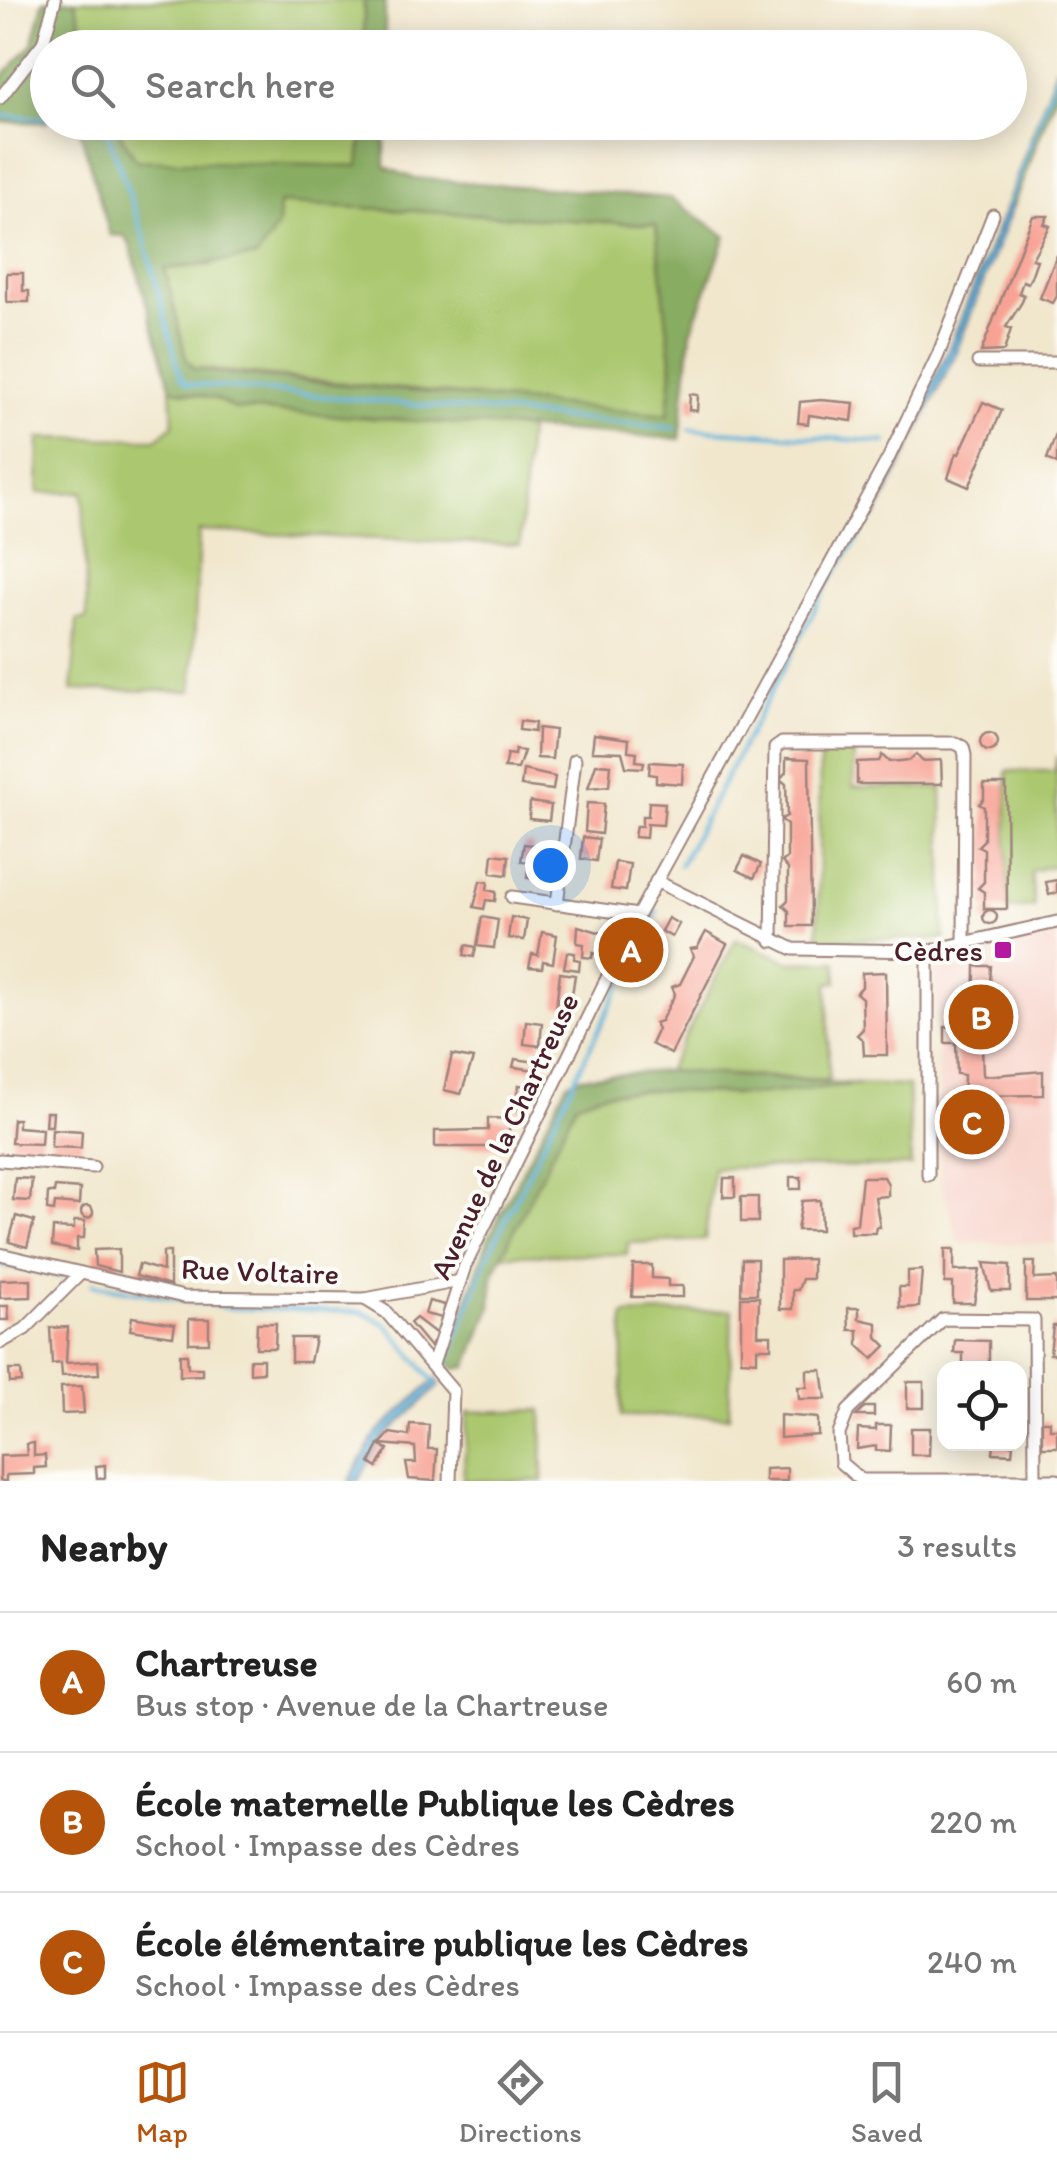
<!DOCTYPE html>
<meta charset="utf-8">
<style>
body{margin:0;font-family:Itim,sans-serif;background:#f2f2f2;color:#222}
.controls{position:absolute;right:30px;bottom:30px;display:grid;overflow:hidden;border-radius:20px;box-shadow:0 5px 25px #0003}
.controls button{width:90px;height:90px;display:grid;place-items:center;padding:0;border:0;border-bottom:2px solid #e0e0e0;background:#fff;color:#222;font:50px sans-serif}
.you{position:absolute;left:550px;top:865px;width:35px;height:35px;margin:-25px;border:8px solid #fff;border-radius:50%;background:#1a73e8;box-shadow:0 0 0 15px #1a73e833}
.badge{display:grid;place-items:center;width:65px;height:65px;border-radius:50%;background:#b45309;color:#fff;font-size:32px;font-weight:700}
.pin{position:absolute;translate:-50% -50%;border:5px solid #fff;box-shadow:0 2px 10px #0006}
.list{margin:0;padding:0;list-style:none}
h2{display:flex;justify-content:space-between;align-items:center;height:130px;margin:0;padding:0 40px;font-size:42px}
h2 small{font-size:32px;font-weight:400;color:#767676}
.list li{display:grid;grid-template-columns:65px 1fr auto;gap:30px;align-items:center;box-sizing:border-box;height:140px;padding:0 40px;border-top:2px solid #e0e0e0}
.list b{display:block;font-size:38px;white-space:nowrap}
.list p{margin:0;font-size:32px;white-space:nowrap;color:#767676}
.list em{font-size:32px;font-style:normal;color:#767676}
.icon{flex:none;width:55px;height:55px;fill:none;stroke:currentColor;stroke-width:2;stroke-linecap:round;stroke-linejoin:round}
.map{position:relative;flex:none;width:1057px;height:1481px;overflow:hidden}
.search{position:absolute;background:#fff;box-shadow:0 5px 25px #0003;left:30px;right:30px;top:30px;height:110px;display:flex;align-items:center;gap:25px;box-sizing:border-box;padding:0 35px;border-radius:55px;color:#767676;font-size:38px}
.sheet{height:550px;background:#fff}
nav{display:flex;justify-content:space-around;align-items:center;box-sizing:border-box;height:140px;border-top:2px solid #e0e0e0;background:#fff;font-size:28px;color:#767676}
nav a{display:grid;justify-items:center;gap:5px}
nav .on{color:#b45309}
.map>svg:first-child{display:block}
.built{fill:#f7d1c8}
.green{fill:#abc86f;stroke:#7a744d;stroke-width:2.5}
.forest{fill:#88ac62;stroke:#696646;stroke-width:2.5;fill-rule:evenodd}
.water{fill:#5fb3db;stroke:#546983;stroke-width:2.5}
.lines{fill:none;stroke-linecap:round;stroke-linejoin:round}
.stream{stroke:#5fb3db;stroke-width:4}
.building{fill:#f8a294}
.street-casing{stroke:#9e837c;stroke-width:15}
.street{stroke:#fff;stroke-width:11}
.poi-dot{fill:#b5179e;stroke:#fdfcf7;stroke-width:4}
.labels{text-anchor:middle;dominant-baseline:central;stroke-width:8;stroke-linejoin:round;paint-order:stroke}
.poi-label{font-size:30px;fill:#4a1f2b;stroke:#fdfcf7;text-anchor:end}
.street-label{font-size:30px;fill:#4a1f2b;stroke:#fdfcf7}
</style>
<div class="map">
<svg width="1057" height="1481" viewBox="0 0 1057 1481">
<rect width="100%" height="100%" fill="#fdfcf7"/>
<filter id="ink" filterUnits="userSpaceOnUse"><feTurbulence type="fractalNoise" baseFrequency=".01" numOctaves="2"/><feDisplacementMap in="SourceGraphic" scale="20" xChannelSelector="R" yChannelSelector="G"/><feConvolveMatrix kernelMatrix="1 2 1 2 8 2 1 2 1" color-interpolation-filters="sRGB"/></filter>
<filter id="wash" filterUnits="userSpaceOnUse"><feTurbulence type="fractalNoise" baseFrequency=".0048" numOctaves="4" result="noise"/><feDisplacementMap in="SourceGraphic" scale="40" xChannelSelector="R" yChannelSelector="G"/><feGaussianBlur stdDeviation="2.25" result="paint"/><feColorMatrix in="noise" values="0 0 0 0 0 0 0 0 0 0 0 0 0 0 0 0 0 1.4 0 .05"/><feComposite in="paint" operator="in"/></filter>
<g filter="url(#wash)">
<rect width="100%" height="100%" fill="#f1e7cd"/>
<path class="built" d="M1057,932V1244L959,1243L941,1182L935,960Z"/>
<g class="green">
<path d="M75,0H364V47H88Z"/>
<path d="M114,123H363L360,166L162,163L135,160Z"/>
<path d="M278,203L656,225L672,369L668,416L194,368L186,358L165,269L211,265Z"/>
<path d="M171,389L216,399L235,409L528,428L520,545L199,531L192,691L72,690L77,620L87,619L83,492L38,493L39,438L156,439L173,425Z"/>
<path d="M854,752L853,787L942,788L944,939H818L820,753Z"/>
<path d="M1057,756V865L1031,871L1034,907L1007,909V771H1055Z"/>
<path d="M736,939L790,962L836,961L837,982L828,983L829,1080L667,1071Z"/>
<path d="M857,1084L908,1086L911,1166L713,1168L705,1240L628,1243L627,1254L501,1255L577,1102L603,1093L654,1090L752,1095Z"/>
<path d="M732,1310L729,1416H621L624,1315Z"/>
<path d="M542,1410L543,1481H463L468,1412Z"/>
</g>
<g class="forest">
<path d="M44,0H75L88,47L48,48L47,122H0V79L32,45Z"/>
<rect x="364" y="0" width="21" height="47"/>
<path d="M1057,66V90L1012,208L1006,207Z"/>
<path d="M78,123H114L136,160L359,166L363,123H385V167L413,178L670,198L726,236L691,332L680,439L235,409L216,399L171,389L130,245L125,236L110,235ZM279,203L656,225L672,369L668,415L218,373L194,368L186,358L165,269L257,257L278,226Z"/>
<path d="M667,1071L857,1084L752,1095L654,1090L603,1093L577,1102L493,1274L491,1307L467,1367L454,1369L447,1360L489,1237L567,1083L581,1077Z"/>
</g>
<g class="water">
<path d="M1006,207L1012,208L954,357L876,516L870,513L948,351Z"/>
<path d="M436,1379L440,1385L382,1439L358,1481H349L377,1433Z"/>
</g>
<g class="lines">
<g class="stream">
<path d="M0,116L48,118"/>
<path d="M104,122L143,234L181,378L188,384L676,428"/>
<path d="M1008,207L1057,71"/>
<path d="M690,429L886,442"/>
<path d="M680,865L829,582L874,514"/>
<path d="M0,1264L62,1276"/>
<path d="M92,1284L228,1308L362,1312L387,1325L436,1384"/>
<path d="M443,1374L487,1258L657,911"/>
</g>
</g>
<g id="blocks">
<g class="building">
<path d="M1033,216H1048L1044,224L1050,226L1032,259L1037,260L1031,277L1028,283L1023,281L1019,293L1024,295L1022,302L1006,327L1011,329L1004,351L981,352Z"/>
<path d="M1057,255V296L1053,303L1040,298Z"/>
<path d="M7,273H23V291H29V302H7Z"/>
<path d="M690,394L698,395L697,411L689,410Z"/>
<path d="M821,400L854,403L852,421L809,415L808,424L798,423L800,402Z"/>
<path d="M983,402L1002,410L969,487L948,478L956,453L959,454Z"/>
<path d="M1057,432V464L1047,459Z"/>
<path d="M520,721L535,723L534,732L519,730Z"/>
<path d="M538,728L555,730L552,759L537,758Z"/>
<circle cx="989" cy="742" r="9"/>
<path d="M594,734L629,739L628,751L637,752L636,761L644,762L643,768L626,767L622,752L592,751Z"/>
<path d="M515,750L524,751L518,769L504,768L507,754L514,755Z"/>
<path d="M916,754L922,761L941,760L942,784H857V762L879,761L882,755L889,762L910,760Z"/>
<path d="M786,758L809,759L811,926H789V911L783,905L788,900V869L782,862L787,858V825L781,819L787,816L786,784L780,779L786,772Z"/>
<path d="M650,762L683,764L682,784L656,782V775L649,774Z"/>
<path d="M596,764L611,765L609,786L588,788Z"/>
<path d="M523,770L555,777L553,790L521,786Z"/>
<path d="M984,784H1006L1007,909H984V892L978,888L984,882V849L978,846L984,840V807L979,804L984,799Z"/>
<path d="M530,802L551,805L549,821L529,819Z"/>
<path d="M649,802L665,803L663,825L647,824L646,838L634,837L636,826H642V816H648Z"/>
<path d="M587,803L604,804L601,834L585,832Z"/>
<path d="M583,837L599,839L596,861L581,859Z"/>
<path d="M524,844L533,845L532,854L547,856L543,880L527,878L529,862L521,861Z"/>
<path d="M493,854L509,856L507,875L491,873Z"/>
<path d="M744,856L761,864L754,878L737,870Z"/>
<path d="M615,862L630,864L626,891L611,889Z"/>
<path d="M1057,880V893L1049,895L1046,882Z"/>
<path d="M480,881L488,882L487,890L496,892L495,901L486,900L484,909L474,907Z"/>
<circle cx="990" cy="917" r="7"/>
<path d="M482,917L498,920L494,948L477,946Z"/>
<path d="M511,917L527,920L524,940L508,938Z"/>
<path d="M668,918L679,924L672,937L661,931Z"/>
<path d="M578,926L602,933L599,954L593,953L592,958L583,957L584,944L577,943Z"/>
<path d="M542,932L557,935L553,963L543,961L542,968L529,967L532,954L538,955Z"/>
<path d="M706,932L727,944L671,1054L651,1044L658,1029L655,1023L661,1021L675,994L672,987L680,984L694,956L690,949L697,948Z"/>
<path d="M466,945L476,947L474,957L464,955Z"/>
<path d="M567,952L575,953L574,959L580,960L579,970L564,968Z"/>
<path d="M975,966H991L990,984H995L994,1045H982L983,1076L1043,1071V1095L980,1096L983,1139L949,1143L948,1109H963L964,1075L957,1074L956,1043H945V1027H974Z"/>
<path d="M886,972L887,1055H864L863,1040L857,1035L863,1029L862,998L856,993L862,987V973Z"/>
<path d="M560,973L575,975L570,1008L556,1006Z"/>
<path d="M526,1021L542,1023L540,1046L524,1044Z"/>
<path d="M452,1055L473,1059L461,1094L444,1090Z"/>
<path d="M515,1059L537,1062L536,1070L513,1067Z"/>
<path d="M519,1085L532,1087L528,1111L516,1109Z"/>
<path d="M46,1112H53L52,1126H45Z"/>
<path d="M488,1118L511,1119L506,1147H435V1131L488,1130Z"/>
<path d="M13,1119H18V1127L42,1129L41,1144L11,1143Z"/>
<path d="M52,1129L82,1131L81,1148L51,1147Z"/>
<rect x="790" y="1177" width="11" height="12"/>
<path d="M862,1177H884L888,1184V1196L875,1197L880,1227H876L875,1233H850V1225L857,1224Z"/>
<path d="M15,1178L32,1179L30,1201L13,1200Z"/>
<path d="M724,1178H735V1197H723Z"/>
<path d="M55,1187L80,1189L79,1205L55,1203L54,1211L47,1210L48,1193H54Z"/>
<rect x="741" y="1197" width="17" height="25"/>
<path d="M820,1200L821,1230H797L802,1201Z"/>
<circle cx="87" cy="1212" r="6"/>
<path d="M16,1216L34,1221L27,1247L9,1242Z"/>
<path d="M74,1221H85L84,1238H77V1251L52,1246L53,1228L74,1229Z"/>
<path d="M119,1249V1272L95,1266L94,1250Z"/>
<path d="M945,1249H954V1271L980,1270L974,1303H953V1283H945Z"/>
<path d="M163,1252H170V1286L136,1276L139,1264L163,1271Z"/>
<path d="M742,1259H757V1294H741Z"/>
<path d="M812,1259V1279H802L798,1290H793V1309H780V1260Z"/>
<path d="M1026,1262H1035L1034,1279L1057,1278V1301H1026Z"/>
<path d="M984,1263L1010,1265V1291H991Z"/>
<path d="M633,1265H652V1278L668,1279V1286H683V1297H632Z"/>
<path d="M922,1270L919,1307L900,1308L899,1287H908V1271Z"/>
<path d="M31,1279V1297L0,1298V1280Z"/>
<path d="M741,1297H759L758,1335H771V1348H757V1361L741,1360Z"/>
<path d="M429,1301L445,1305L442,1318L425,1314Z"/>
<path d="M0,1306H8L9,1320H0Z"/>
<path d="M848,1308H859V1319L877,1323V1337L886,1346L873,1359L858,1345V1330H849Z"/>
<path d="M132,1317L175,1324L173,1336L130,1330Z"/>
<path d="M416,1318L438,1335L430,1347L410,1323Z"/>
<rect x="189" y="1319" width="20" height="24"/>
<path d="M257,1323H276L275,1348H256Z"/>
<path d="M1053,1326H1057V1354H1050Z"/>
<path d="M68,1327L66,1363L98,1361L99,1374L62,1376L61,1363L52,1364L50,1328Z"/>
<path d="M291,1338H315L310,1362H291Z"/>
<path d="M955,1340L989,1341V1364L963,1365V1353H954Z"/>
<path d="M180,1354H187L188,1368H202V1375L180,1376Z"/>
<path d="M250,1359H263V1372L250,1373Z"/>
<path d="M9,1370H21L22,1382L10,1383Z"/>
<path d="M807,1370H822L826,1399H799L798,1387H807Z"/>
<rect x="907" y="1382" width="17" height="26"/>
<path d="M82,1386L84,1413L62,1414L61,1387Z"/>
<path d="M865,1407H874V1416H856Z"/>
<path d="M780,1415L818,1418V1435L780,1438Z"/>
<path d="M1042,1421H1050V1429H1057V1447H1042Z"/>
<path d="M410,1424L429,1425L428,1449H437L435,1481L409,1479L406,1463H416L415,1447L380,1444L390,1433L409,1436Z"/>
<path d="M876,1425H891L890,1451L876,1450V1446L857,1449L858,1429L876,1430Z"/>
<path d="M911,1428H930L929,1455H911Z"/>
<path d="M34,1443V1456L45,1455L46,1467L34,1468V1474L6,1475V1481H0V1456L27,1455L26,1444Z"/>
<path d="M994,1444H1013L1012,1454L993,1453Z"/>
<path d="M379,1445L388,1449L377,1468L370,1463Z"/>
<path d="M105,1465V1478H97L96,1466Z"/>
<path d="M787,1468V1481H765V1469Z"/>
</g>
</g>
</g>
<g filter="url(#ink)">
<use href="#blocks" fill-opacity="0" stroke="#9e837c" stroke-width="2.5"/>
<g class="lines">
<g class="street-casing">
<g id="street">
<path d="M0,98L43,43L55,0"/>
<path d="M978,362H1057"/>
<path d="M656,881L793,949L928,951L1057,922"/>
<path d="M512,897L638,915"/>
<path d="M557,904L575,760"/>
<path d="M772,941L775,748L782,743H955L963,747L965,755L964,944"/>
<path d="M928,951V1175"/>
<path d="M0,1160L93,1167"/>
<path d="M0,1254L184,1297L365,1299L460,1281"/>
<path d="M365,1299L386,1312L453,1391L450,1481"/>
<path d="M0,1343L25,1329L81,1273"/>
<path d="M433,1364L465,1266L638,915L889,457L938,355L993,215"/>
<path d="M1035,1480L1034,1320L943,1319L848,1411L839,1434L841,1463L861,1480H1057"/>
</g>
</g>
<use href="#street" class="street"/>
</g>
</g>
<rect class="poi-dot" x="993" y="940" width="20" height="20" rx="5"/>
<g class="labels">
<g class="poi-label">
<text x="983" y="950">Cèdres</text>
</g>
<g class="street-label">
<text transform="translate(504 1136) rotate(-65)">Avenue de la Chartreuse</text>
<text transform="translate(260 1271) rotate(2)">Rue Voltaire</text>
</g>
</g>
</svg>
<div class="controls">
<button><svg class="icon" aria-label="locate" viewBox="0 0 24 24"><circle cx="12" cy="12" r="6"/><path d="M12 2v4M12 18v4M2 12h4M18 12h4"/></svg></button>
</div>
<div class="you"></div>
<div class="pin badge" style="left:631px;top:950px">A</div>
<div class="pin badge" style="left:981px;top:1017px">B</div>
<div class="pin badge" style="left:972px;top:1122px">C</div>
<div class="search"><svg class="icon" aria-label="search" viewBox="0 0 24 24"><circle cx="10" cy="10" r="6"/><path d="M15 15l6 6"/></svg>Search here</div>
</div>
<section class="sheet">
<h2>Nearby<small>3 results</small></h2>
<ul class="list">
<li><span class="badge">A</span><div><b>Chartreuse</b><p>Bus stop · Avenue de la Chartreuse</p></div><em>60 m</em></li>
<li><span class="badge">B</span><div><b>École maternelle Publique les Cèdres</b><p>School · Impasse des Cèdres</p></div><em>220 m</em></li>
<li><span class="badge">C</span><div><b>École élémentaire publique les Cèdres</b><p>School · Impasse des Cèdres</p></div><em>240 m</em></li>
</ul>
</section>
<nav>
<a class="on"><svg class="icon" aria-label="map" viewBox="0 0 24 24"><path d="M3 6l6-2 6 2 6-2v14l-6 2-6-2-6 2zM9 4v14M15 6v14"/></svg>Map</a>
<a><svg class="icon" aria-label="directions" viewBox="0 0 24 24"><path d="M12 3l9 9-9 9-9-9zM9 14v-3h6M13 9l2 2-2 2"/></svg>Directions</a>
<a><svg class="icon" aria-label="saved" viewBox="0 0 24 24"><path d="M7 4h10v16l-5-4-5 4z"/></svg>Saved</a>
</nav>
